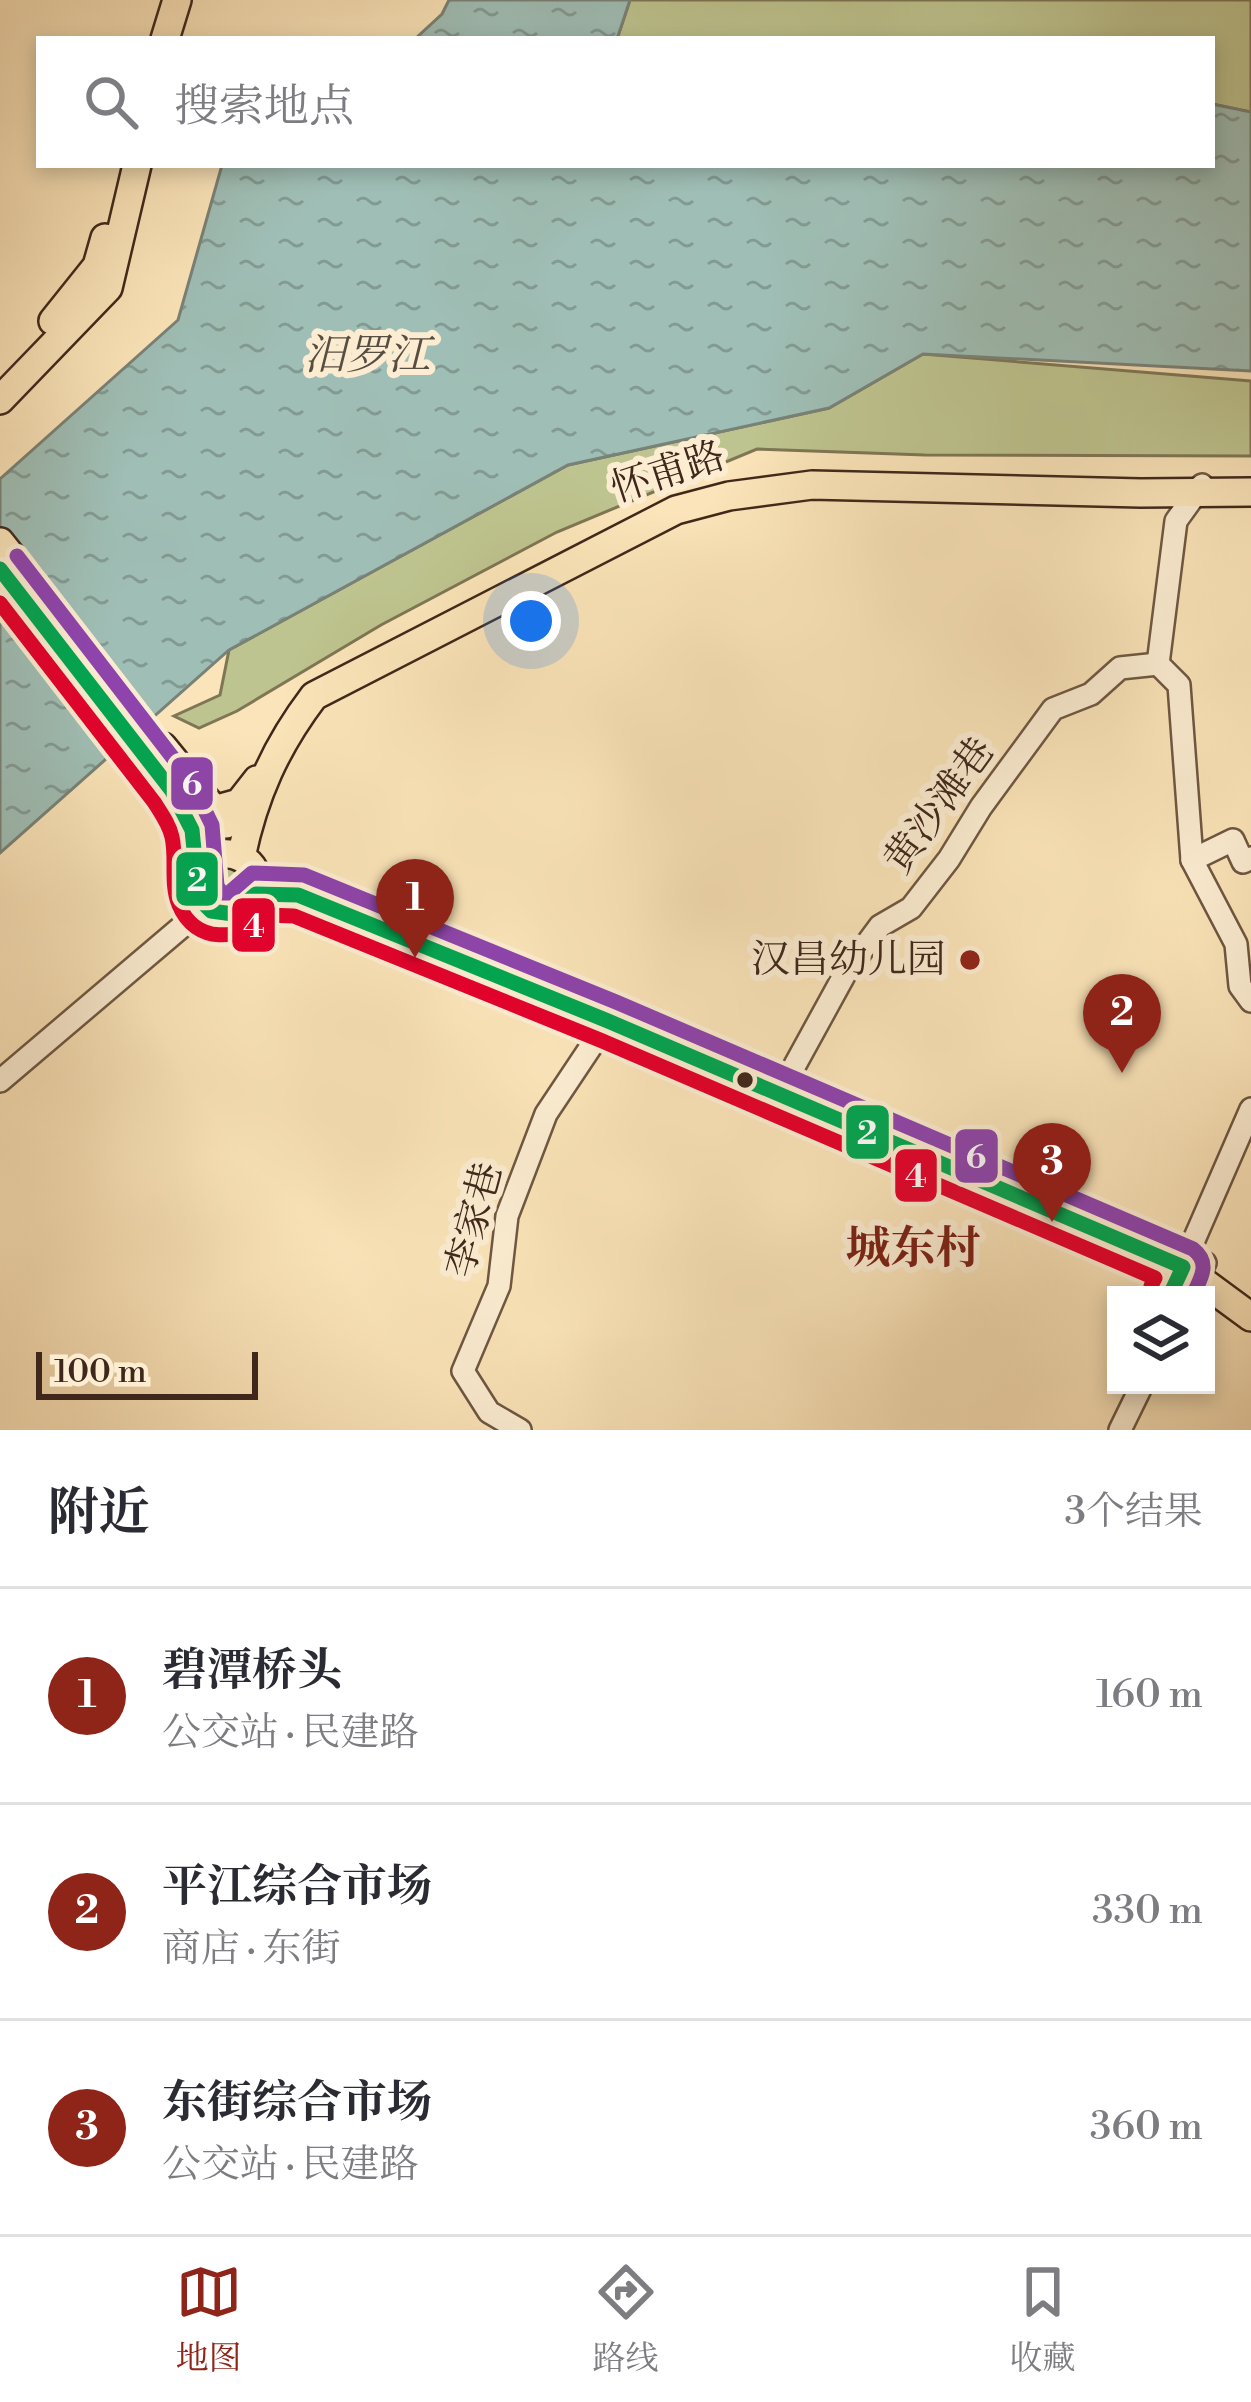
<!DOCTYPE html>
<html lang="zh">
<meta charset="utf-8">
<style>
body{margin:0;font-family:"Libre Bodoni","Noto Serif SC",serif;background:#f7f7f7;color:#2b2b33}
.controls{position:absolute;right:36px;bottom:36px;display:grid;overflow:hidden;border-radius:0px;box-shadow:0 6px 18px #0003}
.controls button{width:108px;height:108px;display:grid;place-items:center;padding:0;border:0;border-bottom:3px solid #e1e1e2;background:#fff;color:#2b2b33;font:60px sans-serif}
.scale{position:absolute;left:36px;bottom:30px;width:222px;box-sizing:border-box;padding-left:12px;border:6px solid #3f281b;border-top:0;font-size:33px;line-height:42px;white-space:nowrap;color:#3f281b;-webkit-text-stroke:9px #fcedd2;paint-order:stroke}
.you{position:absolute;left:531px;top:621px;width:42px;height:42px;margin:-30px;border:9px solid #fff;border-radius:50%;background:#1a73e8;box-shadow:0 0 0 18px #1a73e833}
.badge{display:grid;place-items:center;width:78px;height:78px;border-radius:50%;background:#8f2418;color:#fff;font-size:39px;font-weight:700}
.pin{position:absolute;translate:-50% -99px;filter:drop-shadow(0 3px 6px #0008)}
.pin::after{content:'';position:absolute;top:63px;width:42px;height:36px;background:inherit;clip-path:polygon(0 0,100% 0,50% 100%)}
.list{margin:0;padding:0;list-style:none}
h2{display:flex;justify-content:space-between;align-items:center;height:156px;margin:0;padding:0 48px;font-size:51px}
h2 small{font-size:39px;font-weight:400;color:#7c7c81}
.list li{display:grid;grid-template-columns:78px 1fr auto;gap:36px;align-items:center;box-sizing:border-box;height:216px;padding:0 48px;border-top:3px solid #e1e1e2}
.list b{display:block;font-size:45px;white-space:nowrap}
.list p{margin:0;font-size:39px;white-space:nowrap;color:#7c7c81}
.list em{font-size:39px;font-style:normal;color:#7c7c81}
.icon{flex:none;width:66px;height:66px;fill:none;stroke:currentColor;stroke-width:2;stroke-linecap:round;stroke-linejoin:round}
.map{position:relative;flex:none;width:1251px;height:1430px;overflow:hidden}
.search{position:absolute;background:#fff;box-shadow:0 6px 18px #0003;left:36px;right:36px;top:36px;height:132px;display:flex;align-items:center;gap:30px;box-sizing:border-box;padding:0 42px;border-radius:0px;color:#7c7c81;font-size:45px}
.sheet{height:804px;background:#fff}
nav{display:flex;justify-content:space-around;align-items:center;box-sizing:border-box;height:168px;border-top:3px solid #e1e1e2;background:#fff;font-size:33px;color:#7c7c81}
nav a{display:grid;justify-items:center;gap:6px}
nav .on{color:#8f2418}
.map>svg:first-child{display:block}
.green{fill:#bec48f;stroke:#7e7655;stroke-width:3}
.water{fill:url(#water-ripples);stroke:#798277;stroke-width:3}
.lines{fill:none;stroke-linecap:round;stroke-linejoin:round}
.minor-casing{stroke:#6e5742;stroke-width:26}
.major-casing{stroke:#3f281b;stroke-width:32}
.minor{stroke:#fcedd2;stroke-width:21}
.major{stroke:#fbe4b9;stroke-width:27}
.bus-1-casing{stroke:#fcedd2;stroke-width:24}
.bus-2-casing{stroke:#fcedd2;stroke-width:24}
.bus-3-casing{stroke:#fcedd2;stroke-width:24}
.bus-1{stroke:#00a651;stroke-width:15}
.bus-2{stroke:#e4002b;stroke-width:15}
.bus-3{stroke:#8e44ad;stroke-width:15}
.poi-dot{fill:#8f2418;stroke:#fcedd2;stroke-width:4.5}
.bus-dot{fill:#3f281b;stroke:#fcedd2;stroke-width:4.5}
.labels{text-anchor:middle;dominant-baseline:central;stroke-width:12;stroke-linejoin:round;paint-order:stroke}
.street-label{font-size:39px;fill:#3f281b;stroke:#fcedd2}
.poi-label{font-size:39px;fill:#3f281b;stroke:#fcedd2;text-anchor:end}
.water-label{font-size:42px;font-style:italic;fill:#574e42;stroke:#fcedd2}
.quarter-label{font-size:45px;font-weight:bold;fill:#7a1f14;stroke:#fcedd2}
.line-badge{stroke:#fcedd2;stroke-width:4.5}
.badge-label{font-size:33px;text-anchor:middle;font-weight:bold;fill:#fff}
</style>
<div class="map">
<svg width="1251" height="1430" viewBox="0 0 1251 1430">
<defs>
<pattern id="water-ripples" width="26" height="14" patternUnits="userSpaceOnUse" patternTransform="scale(3)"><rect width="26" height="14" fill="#9fbeb5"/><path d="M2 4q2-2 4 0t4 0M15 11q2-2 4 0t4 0" fill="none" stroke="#839a92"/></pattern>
</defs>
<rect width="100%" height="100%" fill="#fbe4b9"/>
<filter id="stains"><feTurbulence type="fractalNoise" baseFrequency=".00167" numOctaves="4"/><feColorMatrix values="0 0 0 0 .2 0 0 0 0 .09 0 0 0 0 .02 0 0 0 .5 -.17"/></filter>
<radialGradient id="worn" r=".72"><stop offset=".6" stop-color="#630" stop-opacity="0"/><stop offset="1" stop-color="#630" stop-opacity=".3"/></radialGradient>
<g class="green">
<path d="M630,0H1251V112L1212,104V39H617Z"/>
<path d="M923,354L1251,381V456L925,455L757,449L557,532L381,625L237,711L199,728L174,716L220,695L229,650L568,465L829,408Z"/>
<path d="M212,866H236L245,882L241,895L231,903L212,900L204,877Z"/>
</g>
<g class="water">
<path d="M449,0H630L617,39H415L442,14Z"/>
<path d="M1212,104L1251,112V371L923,354L829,408L568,465L229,650L0,853V479L178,320L222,165H1212Z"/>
</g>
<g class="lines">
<g class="minor-casing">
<g id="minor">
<path d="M1202,485L1176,521L1158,664L1179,685L1192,860L1236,944L1240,986L1251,1001"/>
<path d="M1192,860L1233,840L1243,862L1251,858"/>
<path d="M0,1081L205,907"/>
<path d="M784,1099L795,1065L846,972L880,926L911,908L949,859L981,807L1053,709L1091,694L1120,668L1158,664"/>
<path d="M1170,1295L1251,1109"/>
<path d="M1187,1295L1205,1263"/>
<path d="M520,1430L489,1412L463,1371L499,1286L507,1216L546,1114L608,1021"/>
<path d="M1120,1430L1142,1385"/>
</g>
</g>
<g class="major-casing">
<g id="major">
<path d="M165,39L177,0"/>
<path d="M53,321L97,266L105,238"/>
<path d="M0,400L108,288L137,165"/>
<path d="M0,542L31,581"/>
<path d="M0,569C38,618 76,666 114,715C134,741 159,766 175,795C182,809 191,822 195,837C202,859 185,889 204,907C219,920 242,916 252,900C274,865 222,833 197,871"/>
<path d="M163,747L226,824"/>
<path d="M214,810L239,803L257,780"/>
<path d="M241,857C254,795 276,746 314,696L676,510L729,496L812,485L1141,493L1251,492"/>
<path d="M256,894L298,895L608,1021L1183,1267L1251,1317"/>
</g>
</g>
<use href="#minor" class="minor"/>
<use href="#major" class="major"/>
<g class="bus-1-casing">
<path id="bus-1" d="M0,569L172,791L192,830L199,899L211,911L233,914L256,894L298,895L608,1021L1183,1267L1170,1295"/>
</g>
<g class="bus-2-casing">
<path id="bus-2" d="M0,603L154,802C161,813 169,824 172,837C177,859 170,883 179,905C195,944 240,942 266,915L294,916L600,1040L1155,1278L1151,1286"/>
</g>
<g class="bus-3-casing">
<path id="bus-3" d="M17,556L190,780L212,825L217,886L222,893H229L252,873L304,875L616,1002L1193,1249C1211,1263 1201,1278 1193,1295"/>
</g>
<use href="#bus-1" class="bus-1"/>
<use href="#bus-2" class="bus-2"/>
<use href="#bus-3" class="bus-3"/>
</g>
<circle class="poi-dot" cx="970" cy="960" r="12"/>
<circle class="bus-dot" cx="745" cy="1080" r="10"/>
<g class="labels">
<g class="street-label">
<text transform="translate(668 473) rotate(-18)">怀甫路</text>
<text transform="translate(940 806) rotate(-54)">黄沙滩巷</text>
<text transform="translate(475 1220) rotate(-75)">李家巷</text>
</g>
<g class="poi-label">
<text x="946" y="960">汉昌幼儿园</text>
</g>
<g class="water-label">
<text x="367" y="356">汨罗江</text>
</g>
<g class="quarter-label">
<text x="913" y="1249">城东村</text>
</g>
</g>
<g class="line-badge">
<rect x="169" y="755" width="46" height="57" rx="12" fill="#8e44ad"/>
<rect x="174" y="850" width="46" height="58" rx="12" fill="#00a651"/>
<rect x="230" y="896" width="47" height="58" rx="12" fill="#e4002b"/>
<rect x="844" y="1103" width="47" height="58" rx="12" fill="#00a651"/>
<rect x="953" y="1127" width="47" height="58" rx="12" fill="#8e44ad"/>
<rect x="893" y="1147" width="46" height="57" rx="12" fill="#e4002b"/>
</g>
<g class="badge-label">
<text x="192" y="795">6</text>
<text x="197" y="891">2</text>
<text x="254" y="937">4</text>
<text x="867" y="1144">2</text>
<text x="976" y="1168">6</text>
<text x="916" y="1187">4</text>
</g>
<rect width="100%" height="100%" filter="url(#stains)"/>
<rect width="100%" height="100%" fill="url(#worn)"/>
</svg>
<div class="controls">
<button><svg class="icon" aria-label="layers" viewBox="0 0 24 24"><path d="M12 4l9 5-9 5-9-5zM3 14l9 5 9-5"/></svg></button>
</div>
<div class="scale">100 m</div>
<div class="you"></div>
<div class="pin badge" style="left:415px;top:958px">1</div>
<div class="pin badge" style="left:1122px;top:1073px">2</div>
<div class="pin badge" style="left:1052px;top:1222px">3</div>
<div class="search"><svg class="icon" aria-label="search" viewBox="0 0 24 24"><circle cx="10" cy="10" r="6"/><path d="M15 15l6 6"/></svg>搜索地点</div>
</div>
<section class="sheet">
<h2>附近<small>3个结果</small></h2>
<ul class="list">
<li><span class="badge">1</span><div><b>碧潭桥头</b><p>公交站 · 民建路</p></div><em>160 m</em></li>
<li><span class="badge">2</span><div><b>平江综合市场</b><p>商店 · 东街</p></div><em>330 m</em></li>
<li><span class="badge">3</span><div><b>东街综合市场</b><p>公交站 · 民建路</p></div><em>360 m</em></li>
</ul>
</section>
<nav>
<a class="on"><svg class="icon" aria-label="map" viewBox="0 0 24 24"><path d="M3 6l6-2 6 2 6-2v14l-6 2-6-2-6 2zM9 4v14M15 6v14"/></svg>地图</a>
<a><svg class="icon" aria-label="directions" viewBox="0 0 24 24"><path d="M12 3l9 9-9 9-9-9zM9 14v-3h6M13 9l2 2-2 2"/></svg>路线</a>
<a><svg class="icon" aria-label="saved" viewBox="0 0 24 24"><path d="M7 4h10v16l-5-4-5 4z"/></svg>收藏</a>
</nav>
